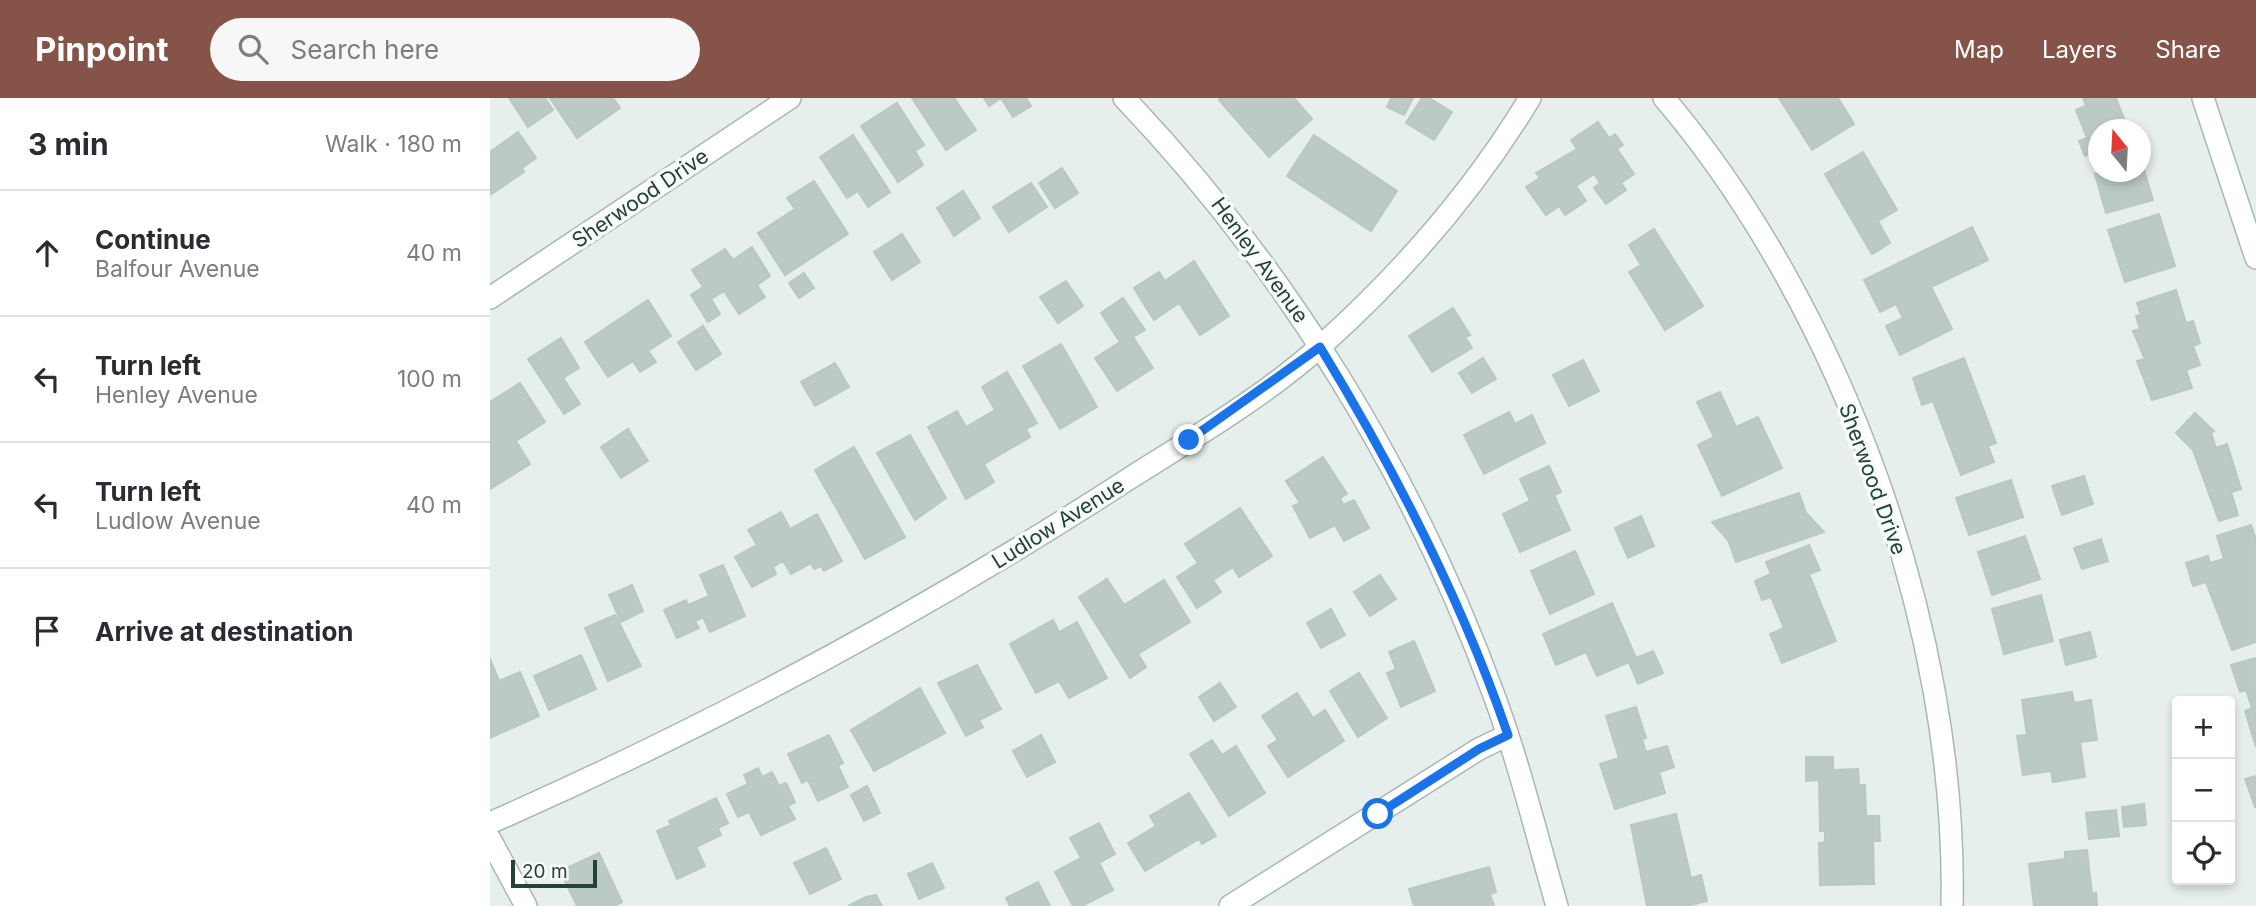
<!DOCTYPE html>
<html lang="en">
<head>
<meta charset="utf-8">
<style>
	:root { --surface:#fff; --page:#f7f7f7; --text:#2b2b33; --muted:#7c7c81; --line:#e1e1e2; --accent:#855347 }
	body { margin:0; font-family:Inter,sans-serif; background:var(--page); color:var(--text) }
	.controls { position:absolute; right:21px; bottom:21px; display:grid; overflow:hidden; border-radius:7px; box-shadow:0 4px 10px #0003 }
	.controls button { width:63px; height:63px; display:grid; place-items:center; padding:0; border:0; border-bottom:2px solid var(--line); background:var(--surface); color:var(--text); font:35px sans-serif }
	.compass { position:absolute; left:1598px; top:21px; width:63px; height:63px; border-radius:50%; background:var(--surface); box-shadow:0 4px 10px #0003; rotate:342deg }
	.scale { position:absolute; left:21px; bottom:18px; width:86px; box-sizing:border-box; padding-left:7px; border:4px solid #24423a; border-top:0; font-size:19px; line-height:24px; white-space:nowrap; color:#24423a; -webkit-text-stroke:5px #f7fbf9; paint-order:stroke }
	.stop { position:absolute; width:21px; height:21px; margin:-16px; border:5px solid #1a73e8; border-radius:50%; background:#fff }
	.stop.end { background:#1a73e8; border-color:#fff; box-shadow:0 2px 7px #0008 }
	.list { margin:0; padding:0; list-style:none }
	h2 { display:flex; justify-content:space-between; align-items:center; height:91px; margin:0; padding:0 28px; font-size:30px }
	h2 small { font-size:23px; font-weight:400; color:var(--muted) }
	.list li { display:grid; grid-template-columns:46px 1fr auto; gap:21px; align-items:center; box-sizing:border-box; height:126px; padding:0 28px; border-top:2px solid var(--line) }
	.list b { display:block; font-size:26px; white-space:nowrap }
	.list p { margin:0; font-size:23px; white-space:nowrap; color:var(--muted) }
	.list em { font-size:23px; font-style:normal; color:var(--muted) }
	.icon { flex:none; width:38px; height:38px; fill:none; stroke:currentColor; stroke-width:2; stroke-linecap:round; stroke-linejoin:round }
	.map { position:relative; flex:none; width:1766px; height:808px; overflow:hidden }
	header { display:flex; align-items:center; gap:42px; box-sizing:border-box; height:98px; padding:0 35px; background:var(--accent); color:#fff }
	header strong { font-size:33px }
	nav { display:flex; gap:38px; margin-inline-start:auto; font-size:24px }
	.search { width:490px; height:63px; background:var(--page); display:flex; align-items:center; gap:18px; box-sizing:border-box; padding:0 24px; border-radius:38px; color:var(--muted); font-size:26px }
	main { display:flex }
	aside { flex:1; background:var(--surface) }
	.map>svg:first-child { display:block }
	.building { fill:#bbcac4; stroke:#b8c9c2; stroke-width:2 }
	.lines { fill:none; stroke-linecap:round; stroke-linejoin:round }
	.street-casing { stroke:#a8b8b2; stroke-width:24 }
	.street { stroke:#fff; stroke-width:21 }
	.route { stroke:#1a73e8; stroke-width:9 }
	.labels { text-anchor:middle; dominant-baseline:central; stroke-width:7; stroke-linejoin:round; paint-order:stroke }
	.street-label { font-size:21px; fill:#24423a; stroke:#f7fbf9 }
</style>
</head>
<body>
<header>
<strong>Pinpoint</strong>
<div class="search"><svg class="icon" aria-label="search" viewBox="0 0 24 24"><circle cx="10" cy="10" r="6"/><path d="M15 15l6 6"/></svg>Search here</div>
<nav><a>Map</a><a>Layers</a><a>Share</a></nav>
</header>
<main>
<aside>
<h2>3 min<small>Walk · 180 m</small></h2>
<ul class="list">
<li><svg class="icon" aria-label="ahead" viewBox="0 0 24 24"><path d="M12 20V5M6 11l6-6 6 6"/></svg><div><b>Continue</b><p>Balfour Avenue</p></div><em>40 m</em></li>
<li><svg class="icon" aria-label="left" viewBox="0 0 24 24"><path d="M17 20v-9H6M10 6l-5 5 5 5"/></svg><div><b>Turn left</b><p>Henley Avenue</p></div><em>100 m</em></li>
<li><svg class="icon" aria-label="left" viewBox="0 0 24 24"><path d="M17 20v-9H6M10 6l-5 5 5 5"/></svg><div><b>Turn left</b><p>Ludlow Avenue</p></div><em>40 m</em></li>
<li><svg class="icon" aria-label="arrive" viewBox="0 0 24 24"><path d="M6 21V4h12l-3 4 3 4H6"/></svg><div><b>Arrive at destination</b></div></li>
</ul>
</aside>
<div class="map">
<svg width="1766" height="808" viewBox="0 0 1766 808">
	<rect width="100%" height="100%" fill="#e6efeb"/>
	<path class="building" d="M19,0H55L63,12L38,29Z
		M60,0H123L130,10L87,40Z
		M422,0H464L486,32L456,52Z
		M494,0H536L541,8L523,19L511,0L499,8Z
		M731,0H804L822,21L779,59L729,2Z
		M901,0H923L914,17L897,9Z
		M932,0H939L962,14L944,42L916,25Z
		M1289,0H1348L1364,26L1322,52Z
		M1593,0H1626L1636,26L1632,28L1633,32H1608V53L1595,58L1589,43L1597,40L1586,12L1596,8Z
		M407,5L434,47L425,53L433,67L408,84L371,28Z
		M1108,24L1119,40L1125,36L1133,47L1127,51L1144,76L1131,85L1136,92L1116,106L1104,90L1110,85L1104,76L1086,88L1096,103L1075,117L1069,108L1056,117L1036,89L1050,80L1046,75L1087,51L1081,42Z
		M28,34L46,60L32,70L34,74L0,97V54Z
		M363,37L400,94L378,109L368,93L357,100L330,59Z
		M824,37L907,93L881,133L797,78Z
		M1373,54L1407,112L1388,123L1400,145L1382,156L1335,76Z
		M1651,62L1663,102L1616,115L1605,76L1650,74Z
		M572,70L588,95L565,110L549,85Z
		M324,83L358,136L295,177L268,135L305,111L297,100Z
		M541,85L557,109L519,134L503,109Z
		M473,93L490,120L464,138L447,110Z
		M1669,116L1685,168L1635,184L1618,132Z
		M1482,129L1498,162L1441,189L1462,231L1410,257L1396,228L1413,220L1406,206L1390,214L1374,182Z
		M1164,131L1213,208L1175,232L1139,174L1151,167L1139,147Z
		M412,136L430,164L402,182L384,154Z
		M262,149L280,178L267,187L275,199L249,216L234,193L221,201L230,216L218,224L201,197L213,189L202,172L235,151L243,162Z
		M704,163L739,218L710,237L689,205L664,222L644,190L669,174L675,183Z
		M314,175L324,190L309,200L299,185Z
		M576,183L593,208L568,225L550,199Z
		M1686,192L1696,225L1703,223L1710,245L1703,248L1710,267L1696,272L1702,290L1662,302L1647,263L1655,261L1643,233L1650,231L1646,218L1651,217L1647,205Z
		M633,200L655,232L643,239L663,270L627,293L605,260L630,244L611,215Z
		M158,202L181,238L158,253L166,264L150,274L143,263L118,279L95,244Z
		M963,210L980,237L975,239L982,250L942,274L919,238Z
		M213,228L231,256L206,272L188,244Z
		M71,240L89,270L73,280L90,306L74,316L38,261Z
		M571,246L607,309L570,331L533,268Z
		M993,260L1006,281L982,295L969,275Z
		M1474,260L1506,345L1498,348L1504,364L1471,377L1443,303L1432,307L1423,280Z
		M1093,262L1109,293L1079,308L1063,277Z
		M345,265L359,289L325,308L311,284Z
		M517,274L547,325L536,331L540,339L494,366L504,384L476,401L438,329L467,313L476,329L505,312L492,289Z
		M30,285L55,324L26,343L40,366L0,391V304Z
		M1230,294L1246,329L1268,319L1292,370L1232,398L1208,347L1224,339L1207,304Z
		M1019,314L1025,326L1042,317L1055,345L994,376L974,337Z
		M1705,315L1724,333L1721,335L1726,350L1737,346L1751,391L1741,394L1748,417L1729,423L1703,352L1686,335Z
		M138,331L158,363L131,380L111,349Z
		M420,337L456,400L425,422L387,355Z
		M364,349L415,439L375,461L325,372Z
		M833,359L857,396L850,400L853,407L864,402L879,430L854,443L845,427L820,440L803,408L810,405L796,383Z
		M1059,368L1071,394L1064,397L1080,432L1030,454L1013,416L1040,403L1030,381Z
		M1594,378L1603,406L1572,417L1562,388Z
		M1521,382L1533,419L1479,437L1466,400Z
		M1309,395L1316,415L1334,434L1246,464L1238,442L1222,424Z
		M750,410L782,458L749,479L743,469L723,482L731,494L707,510L687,479L708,465L695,446Z
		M291,414L300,431L327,416L352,463L334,473L331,468L324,471L321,465L301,476L293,463L283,469L286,476L262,489L245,459L267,447L258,432Z
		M1151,418L1164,448L1138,460L1125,430Z
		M1761,427L1766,441V544L1742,552L1716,484L1703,488L1696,465L1718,458L1720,465L1734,461L1727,438Z
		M1535,438L1550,481L1502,497L1488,454Z
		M1611,441L1618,463L1592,471L1584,450Z
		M1319,447L1330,472L1319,476L1346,543L1292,565L1280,536L1294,530L1281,499L1272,502L1265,483L1281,476L1276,464Z
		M1085,453L1104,496L1060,516L1041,473Z
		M233,467L255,518L220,534L213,519L205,523L209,530L187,540L174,512L196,502L198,507L219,498L210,477Z
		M890,477L906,501L880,518L864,494Z
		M617,481L634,507L674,482L700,524L648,556L656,569L640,580L589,499Z
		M142,487L153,513L131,524L119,497Z
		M1551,497L1563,543L1514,556L1502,511Z
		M1122,505L1146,560L1163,553L1173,575L1148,586L1139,564L1107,578L1096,554L1066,567L1053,536Z
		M841,511L855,537L831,550L817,525Z
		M125,517L151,568L118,583L95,530Z
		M563,522L569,534L587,524L617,580L579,600L569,583L546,595L520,546Z
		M1600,534L1606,559L1576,567L1570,542Z
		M924,543L945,593L911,609L897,575L906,571L899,554Z
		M91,557L106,591L59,612L44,578Z
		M1766,560V649L1755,613L1762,610L1756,592L1750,594L1741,567Z
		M0,561L9,583L30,574L49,618L0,640Z
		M487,567L511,611L489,622L493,629L476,638L448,585Z
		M869,575L897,620L868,639L840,593Z
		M730,585L746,609L724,623L709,599Z
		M430,590L455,635L384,673L361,632Z
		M1582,594L1584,605L1601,602L1607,642L1590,644L1595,679L1563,684L1561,673L1533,677L1527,638L1537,637L1532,602Z
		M807,595L823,620L835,612L854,643L798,679L778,648L788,642L772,618Z
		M1146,609L1156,640L1152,641L1156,654L1177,648L1184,669L1169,674L1175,695L1125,711L1110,666L1129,660L1116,618Z
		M339,637L353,665L348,668L358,689L328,703L318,682L312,685L298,656Z
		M551,637L565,664L537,679L523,653Z
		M722,642L732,657L746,648L775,695L739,718L700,656Z
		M1316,659H1343V672L1368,671L1369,687H1375L1376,718H1389L1390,743H1383L1384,786L1330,787L1329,745L1335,744V733H1330L1329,682L1316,683Z
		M268,670L272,679L282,674L289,688L296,685L305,704L298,708L305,721L271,737L259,714L248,719L237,696L258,686L254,677Z
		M1766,678V709H1765L1755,681Z
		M377,688L390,715L374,723L361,697Z
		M699,695L726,738L712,746L709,741L655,773L638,745L666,728L660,718Z
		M226,700L238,725L228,730L231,737L206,749L215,768L187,781L167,733L181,727L179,723Z
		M1654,706L1656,727L1634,729L1632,709Z
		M1626,712L1629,738L1599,741L1596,715Z
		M1186,716L1201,780L1211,777L1217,803L1196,808H1157L1141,727Z
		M609,725L625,756L609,765L623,792L592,808H583L565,774L591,760L580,740Z
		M336,750L351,781L320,796L304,765Z
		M1597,752L1602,796L1606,795L1607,808H1544L1539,766L1575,761V754Z
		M109,755L132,804L124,808H87L70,773Z
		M442,765L454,790L429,801L418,776Z
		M999,769L1006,794L1000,796L1004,808H924L919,791Z
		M548,784L560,808H520L516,800Z
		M386,797L392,808H358L376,799Z"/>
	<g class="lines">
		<defs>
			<path id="street" d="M634,0C797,171 924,378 1005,600C1030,668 1047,739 1067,808
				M1174,0C1352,210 1468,533 1462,808
				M1713,0L1766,160
				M0,200L300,0
				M0,725C220,628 435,513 637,382C703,340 774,299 833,246C912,175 985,91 1040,0
				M0,741L36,808
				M740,808L989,651L1018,637"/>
		</defs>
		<use href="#street" class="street-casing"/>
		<use href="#street" class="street"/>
	</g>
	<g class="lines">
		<path class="route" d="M699,342L830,249C905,372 971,500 1018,637L989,651L888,716"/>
	</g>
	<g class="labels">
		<g class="street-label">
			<text transform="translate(150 100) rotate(-34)">Sherwood Drive</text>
			<text transform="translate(770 162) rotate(54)">Henley Avenue</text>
			<text transform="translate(1383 381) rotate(70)">Sherwood Drive</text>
			<text transform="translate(568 425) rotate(-32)">Ludlow Avenue</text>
		</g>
	</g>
</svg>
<div class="controls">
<button>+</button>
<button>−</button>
<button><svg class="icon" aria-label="locate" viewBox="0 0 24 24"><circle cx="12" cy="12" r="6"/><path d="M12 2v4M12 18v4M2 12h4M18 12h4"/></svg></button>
</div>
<svg class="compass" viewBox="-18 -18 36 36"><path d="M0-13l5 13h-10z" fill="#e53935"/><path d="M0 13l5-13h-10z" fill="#7c7c81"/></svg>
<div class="scale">20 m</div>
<div class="stop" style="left:888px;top:716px"></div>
<div class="stop end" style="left:699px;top:342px"></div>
</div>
</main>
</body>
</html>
